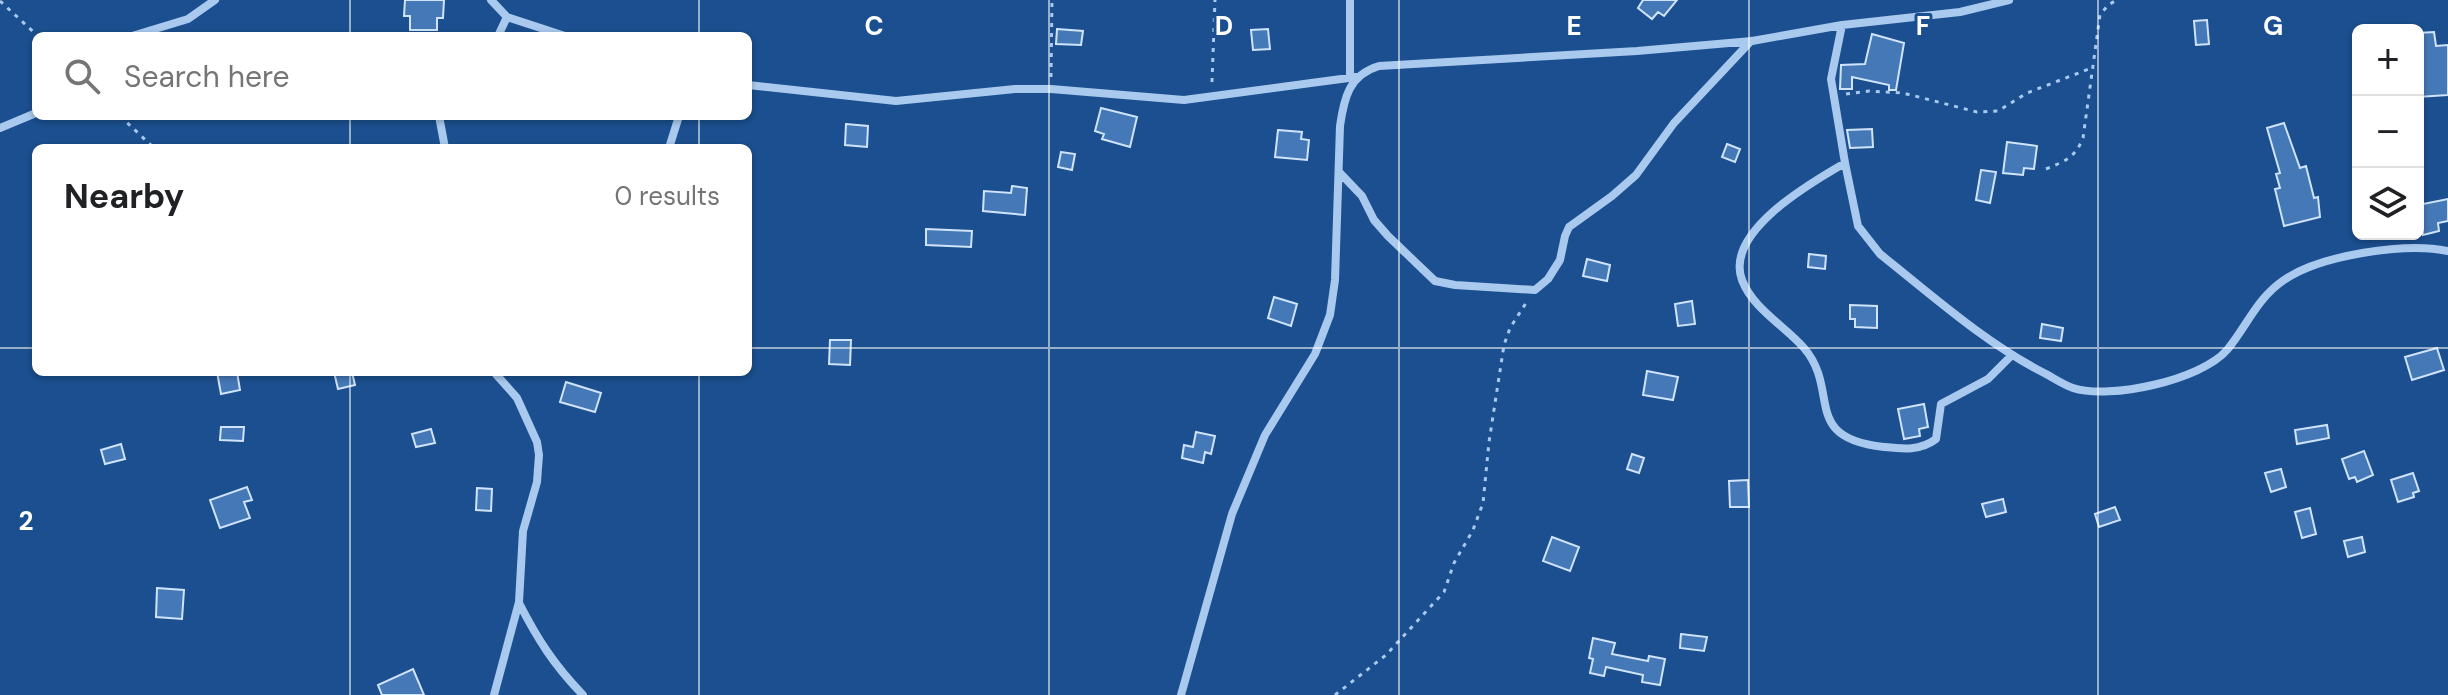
<!DOCTYPE html>
<html lang="en">
<head>
<meta charset="utf-8">
<style>
	:root { --surface:#fff; --page:#f6f6f6; --text:#202124; --muted:#757577; --line:#e0e0e0 }
	body { margin:0; font-family:"DM Sans",sans-serif; background:var(--page); color:var(--text) }
	.controls { position:absolute; right:24px; top:24px; display:grid; overflow:hidden; border-radius:12px; box-shadow:0 2px 6px #0004 }
	.controls button { width:72px; height:72px; display:grid; place-items:center; padding:0; border:0; border-bottom:2px solid var(--line); background:var(--surface); color:var(--text); font:40px sans-serif }
	.list { margin:0; padding:0; list-style:none }
	h2 { display:flex; justify-content:space-between; align-items:center; height:104px; margin:0; padding:0 32px; font-size:34px }
	h2 small { font-size:26px; font-weight:400; color:var(--muted) }
	.icon { flex:none; width:44px; height:44px; fill:none; stroke:currentColor; stroke-width:2; stroke-linecap:round; stroke-linejoin:round }
	.map { position:relative; flex:none; width:2448px; height:695px; overflow:hidden }
	.search { position:absolute; background:var(--surface); box-shadow:0 2px 6px #0004; left:32px; top:32px; width:720px; height:88px; display:flex; align-items:center; gap:20px; box-sizing:border-box; padding:0 28px; border-radius:12px; color:var(--muted); font-size:30px }
	.panel { position:absolute; background:var(--surface); box-shadow:0 2px 6px #0004; left:32px; top:144px; width:720px; height:232px; border-radius:12px }
	.map>svg:first-child { display:block }
	.building { fill:#4478b7; stroke:#cfe3fa; stroke-width:2 }
	.lines { fill:none; stroke-linecap:round; stroke-linejoin:round }
	.path { stroke:#a9c9ee; stroke-width:3; stroke-dasharray:4 6; stroke-linecap:butt }
	.minor { stroke:#a9c9ee; stroke-width:8 }
	.grid { fill:none; stroke:#fff; stroke-width:2; stroke-opacity:0.55 }
	.grid-label { font-size:26px; text-anchor:middle; font-weight:bold; fill:#fff; stroke:#1b4f8f; stroke-width:6; stroke-linejoin:round; paint-order:stroke }
</style>
</head>
<body>
<div class="map">
<svg width="2448" height="695" viewBox="0 0 2448 695">
	<rect width="100%" height="100%" fill="#1b4f8f"/>
	<path class="building" d="M405,0H444L443,18H437V30H410V16H404Z
		M1643,0H1677L1664,16L1658,12L1652,19L1638,8Z
		M2207,20L2209,44L2196,45L2194,21Z
		M1057,29L1083,31L1081,45L1056,44Z
		M1268,29L1270,49L1253,50L1251,30Z
		M2434,32L2436,46L2448,45V95L2418,97V33Z
		M1872,34L1904,43L1896,90H1889V85L1852,77V89H1840L1841,65L1865,64Z
		M1101,108L1137,117L1130,147L1102,139L1104,134L1095,131Z
		M2284,123L2300,168L2306,166L2314,198L2318,197L2320,217L2284,226L2275,189L2280,188L2276,174L2280,173L2267,128Z
		M846,124L868,126L867,147L845,145Z
		M1872,129L1873,147L1850,148L1847,130Z
		M1278,130L1302,132L1301,139L1309,140L1307,160L1275,157Z
		M2007,142L2037,146L2034,169L2024,168L2023,175L2003,173Z
		M1727,144L1740,149L1735,162L1722,157Z
		M1061,152L1075,154L1072,170L1058,167Z
		M1981,170L1996,172L1990,203L1976,200Z
		M1012,186L1027,188L1025,215L983,211L984,191L1011,193Z
		M2448,199V221L2438,223L2439,231L2423,235L2418,205Z
		M926,229L972,231L971,247L926,245Z
		M1809,254L1826,256L1825,269L1808,267Z
		M1587,259L1610,265L1607,281L1583,276Z
		M1274,297L1297,304L1291,326L1268,318Z
		M1692,301L1695,324L1678,326L1675,304Z
		M1850,305L1877,306V328L1855,327V319H1850Z
		M2042,324L2063,328L2061,341L2040,338Z
		M830,340H851L850,365L829,364Z
		M2437,348L2444,370L2412,380L2405,357Z
		M1647,371L1678,377L1673,400L1643,395Z
		M217,372H237L240,390L221,394Z
		M334,372H352L355,385L338,389Z
		M566,382L601,393L595,412L560,402Z
		M1924,404L1928,427L1919,429L1920,436L1904,439L1898,409Z
		M2327,425L2329,438L2297,444L2295,430Z
		M221,427H244L243,441L220,440Z
		M431,429L435,443L416,447L412,434Z
		M1196,432L1215,436L1211,454L1205,452L1203,463L1182,458L1184,445L1193,447Z
		M121,444L125,459L105,464L101,450Z
		M2364,451L2373,475L2357,482L2355,477L2349,479L2342,459Z
		M1632,454L1644,458L1639,473L1627,469Z
		M2281,469L2286,487L2271,492L2265,473Z
		M2413,473L2419,491L2413,493L2414,497L2398,502L2391,480Z
		M1748,480L1749,507H1730L1729,481Z
		M247,487L252,500L244,502L250,518L220,528L210,500Z
		M477,488L492,489L491,511L476,510Z
		M2003,499L2006,512L1986,517L1982,504Z
		M2115,507L2120,520L2099,527L2095,514Z
		M2310,508L2316,534L2302,538L2295,512Z
		M1552,537L1579,547L1570,571L1543,561Z
		M2362,537L2365,552L2348,557L2344,541Z
		M157,588L184,590L182,619L156,617Z
		M1681,634L1707,637L1704,651L1680,648Z
		M1593,638L1615,643L1612,654L1648,661L1649,656L1665,659L1660,685L1642,682L1643,675L1606,667L1604,676L1590,673L1593,659L1589,658Z
		M413,669L424,695H382L378,685Z"/>
	<g class="lines">
		<path class="path" d="M0,1L38,36
			M1051,77L1052,0
			M1212,82L1215,0
			M1846,94L1869,91L1903,93L1977,112L1998,111L2027,93L2094,67
			M120,116L154,148
			M2046,169C2065,161 2075,158 2083,138L2100,15L2108,5L2117,0
			M1335,695L1386,655L1444,592L1454,563L1473,530L1483,503L1489,442L1504,345L1510,328L1526,303"/>
		<path class="minor" d="M491,0L507,17L565,36
			M1842,25L1831,79L1845,163L1858,226L1880,254C1933,296 1985,343 2046,374C2055,379 2064,385 2073,388C2110,400 2201,380 2227,350C2247,326 2257,298 2284,280C2320,255 2406,242 2448,251
			M132,36L188,19L215,0
			M498,36L507,17
			M1350,78V0
			M748,85L896,101L1015,89H1051L1184,100L1356,77
			M439,116L445,148
			M0,128L36,113
			M669,148L679,116
			M1845,163C1812,182 1724,232 1742,280C1753,309 1785,326 1804,348C1841,391 1800,438 1884,447C1903,449 1920,451 1936,439L1941,404L1988,379L2011,356
			M1340,173L1362,196L1374,220L1388,236L1435,281L1455,285L1535,290L1548,279L1560,260L1565,236L1569,227L1612,196L1636,175L1674,123L1751,41
			M494,372L517,398L537,442L539,455L537,482L523,531L519,602L494,695
			M519,603C538,640 554,665 583,695
			M1181,695L1232,514L1265,435L1315,354L1330,315L1335,280L1340,126C1344,98 1349,75 1379,66L1637,51L1752,41L1842,25L1960,12L2009,0"/>
	</g>
	<path class="grid" d="M350,0V36M699,0V36M1049,0V695M1399,0V695M1749,0V695M2098,0V695M350,116V148M699,116V148M0,348H36M748,348H2448M350,372V695M699,372V695"/>
	<g class="grid-label">
		<text x="874" y="35">C</text>
		<text x="1224" y="35">D</text>
		<text x="1574" y="35">E</text>
		<text x="1923" y="35">F</text>
		<text x="2273" y="35">G</text>
		<text x="26" y="530">2</text>
	</g>
</svg>
<div class="controls">
<button>+</button>
<button>−</button>
<button><svg class="icon" aria-label="layers" viewBox="0 0 24 24"><path d="M12 4l9 5-9 5-9-5zM3 14l9 5 9-5"/></svg></button>
</div>
<div class="search"><svg class="icon" aria-label="search" viewBox="0 0 24 24"><circle cx="10" cy="10" r="6"/><path d="M15 15l6 6"/></svg>Search here</div>
<section class="panel">
<h2>Nearby<small>0 results</small></h2>
<ul class="list">
</ul>
</section>
</div>
</body>
</html>
